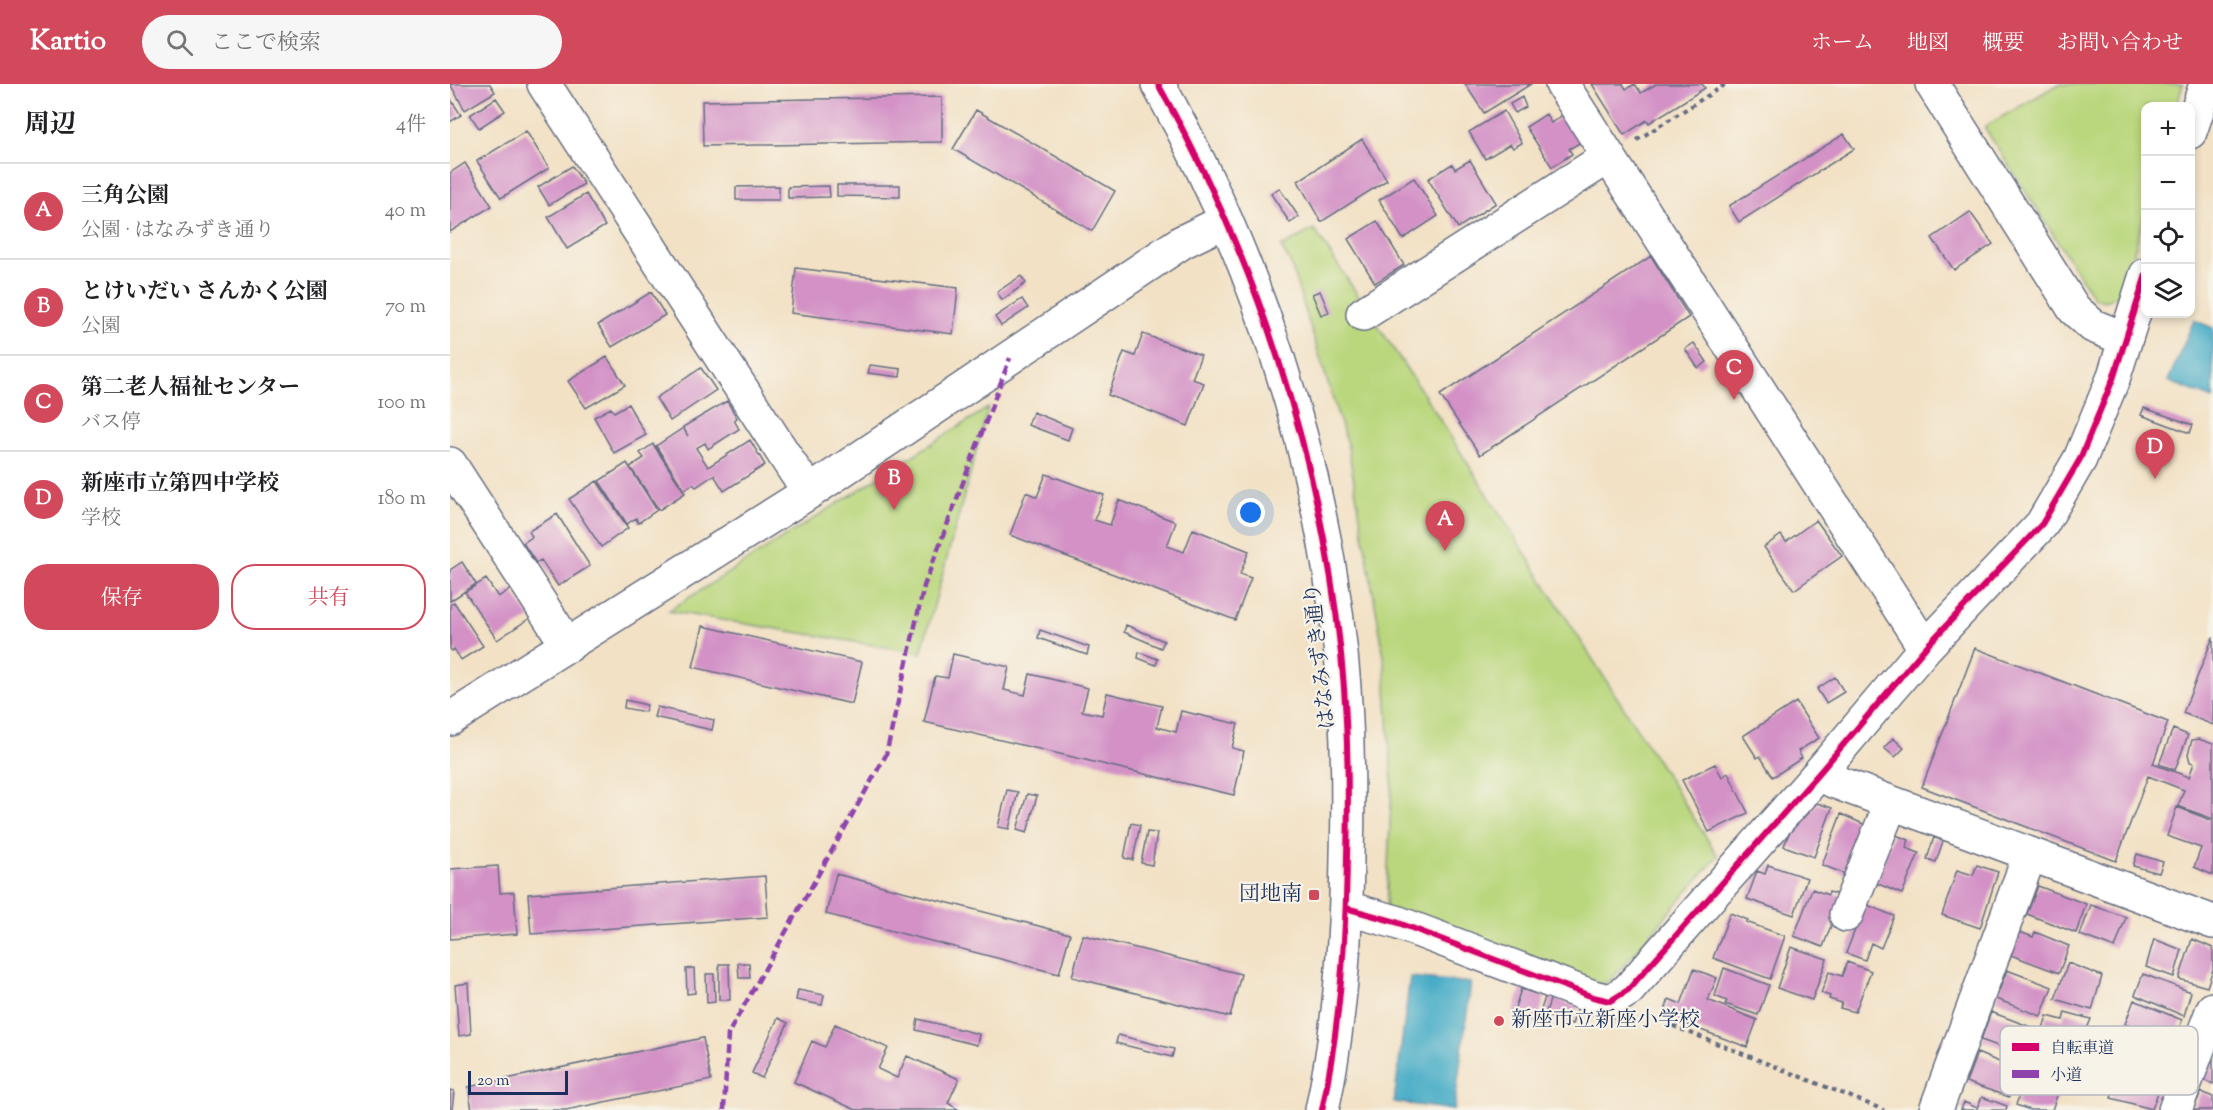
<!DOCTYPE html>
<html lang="ja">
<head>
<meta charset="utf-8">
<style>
	:root { --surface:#fff; --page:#f6f6f6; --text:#202124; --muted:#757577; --line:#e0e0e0; --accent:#d1495b }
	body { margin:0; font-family:"Sorts Mill Goudy","Noto Serif JP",serif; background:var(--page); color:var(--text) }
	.controls { position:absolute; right:18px; top:18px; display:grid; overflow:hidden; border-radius:12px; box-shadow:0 3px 9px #0003 }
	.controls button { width:54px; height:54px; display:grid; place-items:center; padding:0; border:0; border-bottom:2px solid var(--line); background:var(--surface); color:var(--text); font:30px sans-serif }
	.scale { position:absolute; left:18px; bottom:15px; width:100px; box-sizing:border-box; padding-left:6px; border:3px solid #1b2f5e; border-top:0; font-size:16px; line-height:21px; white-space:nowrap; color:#1b2f5e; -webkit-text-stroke:4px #f7f3e8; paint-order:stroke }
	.you { position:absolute; left:801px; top:429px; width:21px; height:21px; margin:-15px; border:4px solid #fff; border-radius:50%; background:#1a73e8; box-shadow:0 0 0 9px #1a73e833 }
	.badge { display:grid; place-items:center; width:39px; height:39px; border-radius:50%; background:var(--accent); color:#fff; font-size:20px; font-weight:700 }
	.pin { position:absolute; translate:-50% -50px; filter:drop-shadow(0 2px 3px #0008) }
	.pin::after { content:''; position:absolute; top:32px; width:21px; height:18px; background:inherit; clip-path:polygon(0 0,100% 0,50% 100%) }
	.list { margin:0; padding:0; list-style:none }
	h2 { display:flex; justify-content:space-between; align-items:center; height:78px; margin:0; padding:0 24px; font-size:26px }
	h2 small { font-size:20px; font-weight:400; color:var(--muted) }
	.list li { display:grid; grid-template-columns:39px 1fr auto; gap:18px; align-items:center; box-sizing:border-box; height:96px; padding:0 24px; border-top:2px solid var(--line) }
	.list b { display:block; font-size:22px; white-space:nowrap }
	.list p { margin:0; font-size:20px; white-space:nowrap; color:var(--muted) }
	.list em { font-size:20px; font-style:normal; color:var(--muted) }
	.actions { display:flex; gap:12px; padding:18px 24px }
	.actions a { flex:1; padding:14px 0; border:2px solid var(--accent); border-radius:24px; text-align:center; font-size:21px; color:var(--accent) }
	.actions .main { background:var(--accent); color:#fff }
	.icon { flex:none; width:33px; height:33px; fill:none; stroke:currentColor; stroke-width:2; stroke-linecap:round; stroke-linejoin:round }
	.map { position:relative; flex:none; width:1763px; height:1026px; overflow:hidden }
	header { display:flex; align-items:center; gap:36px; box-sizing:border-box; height:84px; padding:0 30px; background:var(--accent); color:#fff }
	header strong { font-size:28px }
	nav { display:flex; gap:33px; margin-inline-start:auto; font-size:21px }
	.search { width:420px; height:54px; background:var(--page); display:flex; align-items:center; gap:15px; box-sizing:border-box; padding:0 21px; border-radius:33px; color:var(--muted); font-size:22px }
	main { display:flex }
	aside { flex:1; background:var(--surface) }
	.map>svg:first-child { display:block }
	.green { fill:#bad77d; stroke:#6a836e; stroke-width:1.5 }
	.water { fill:#48adc7; stroke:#326e92; stroke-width:1.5 }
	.building { fill:#d391c6 }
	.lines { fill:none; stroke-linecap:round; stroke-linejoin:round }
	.minor-casing { stroke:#666d82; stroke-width:36 }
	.path { stroke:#666d82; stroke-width:4; stroke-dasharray:4.5 4.5; stroke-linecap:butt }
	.minor { stroke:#fff; stroke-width:33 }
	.quiet { stroke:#8e44ad; stroke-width:4.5; stroke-dasharray:9 4.5; stroke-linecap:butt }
	.cycleway-casing { stroke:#f7f3e8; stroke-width:10 }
	.cycleway { stroke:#d6006c; stroke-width:6 }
	.poi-dot { fill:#d1495b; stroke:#f7f3e8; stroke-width:2 }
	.labels { text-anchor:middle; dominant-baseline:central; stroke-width:4.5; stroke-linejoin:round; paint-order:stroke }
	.street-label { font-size:21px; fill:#1b2f5e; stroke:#f7f3e8 }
	.poi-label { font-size:21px; fill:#1b2f5e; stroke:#f7f3e8; text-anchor:end }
	.key { fill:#f7f3e8; stroke:#b5b8bf; stroke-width:1.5 }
	.key-label { font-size:16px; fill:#1b2f5e }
</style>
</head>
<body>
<header>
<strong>Kartio</strong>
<div class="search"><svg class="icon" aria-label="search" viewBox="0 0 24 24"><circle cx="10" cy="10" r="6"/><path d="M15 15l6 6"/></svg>ここで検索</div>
<nav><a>ホーム</a><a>地図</a><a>概要</a><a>お問い合わせ</a></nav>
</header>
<main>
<aside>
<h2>周辺<small>4件</small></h2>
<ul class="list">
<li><span class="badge">A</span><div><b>三角公園</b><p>公園 · はなみずき通り</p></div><em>40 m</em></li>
<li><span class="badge">B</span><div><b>とけいだい さんかく公園</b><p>公園</p></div><em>70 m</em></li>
<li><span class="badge">C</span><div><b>第二老人福祉センター</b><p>バス停</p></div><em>100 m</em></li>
<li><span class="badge">D</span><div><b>新座市立第四中学校</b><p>学校</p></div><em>180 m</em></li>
</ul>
<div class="actions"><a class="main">保存</a><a>共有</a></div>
</aside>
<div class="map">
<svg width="1763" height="1026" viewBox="0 0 1763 1026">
	<rect width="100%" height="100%" fill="#f7f3e8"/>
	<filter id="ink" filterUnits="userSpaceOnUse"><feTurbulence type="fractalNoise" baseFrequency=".0167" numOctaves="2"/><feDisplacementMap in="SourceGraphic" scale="12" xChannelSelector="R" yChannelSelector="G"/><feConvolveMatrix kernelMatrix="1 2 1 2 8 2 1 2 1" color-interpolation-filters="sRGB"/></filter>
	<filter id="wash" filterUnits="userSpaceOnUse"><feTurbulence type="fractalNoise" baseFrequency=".008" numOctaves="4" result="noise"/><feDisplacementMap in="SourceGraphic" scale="24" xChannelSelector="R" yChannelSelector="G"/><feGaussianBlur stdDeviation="1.35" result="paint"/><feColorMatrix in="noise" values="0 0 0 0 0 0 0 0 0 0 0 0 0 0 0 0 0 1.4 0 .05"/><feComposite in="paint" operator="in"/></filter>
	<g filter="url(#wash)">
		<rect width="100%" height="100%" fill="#f2e1c5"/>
		<path class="green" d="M1609,0H1733L1727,22H1696L1695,129L1672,210L1655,217L1644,214L1534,43Z
			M864,145L978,317L1268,772L1161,896L1146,902L936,825L942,698L934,572L898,363L840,178L831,163Z
			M538,324L471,569L218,527Z"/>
		<path class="water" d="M1744,236L1763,244V315L1718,297Z
			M960,893L1021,899L1004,1026L944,1018Z"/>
		<g id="blocks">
			<path class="building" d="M0,0H40L45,8L15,26Z
				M1015,0H1081L1034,29Z
				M1142,0H1173L1176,5L1185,0L1191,9L1206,0H1252L1255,4L1199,39L1197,36L1174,51Z
				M492,13V58L253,62L252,17Z
				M1072,13L1076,23L1065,29L1060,20Z
				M0,14L11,31L0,38Z
				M46,14L55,27L29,44L20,31Z
				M526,26L665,107L642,147L503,65Z
				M1054,27L1072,59L1063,64L1060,60L1035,75L1019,48Z
				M1096,30L1101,39L1114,30L1131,58L1119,65L1122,70L1102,83L1076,43Z
				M76,47L99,84L51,114L27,77Z
				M1394,50L1404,65L1289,138L1279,122Z
				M912,55L937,96L871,138L848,97Z
				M1020,76L1046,119L1008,144L978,95L1002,80L1005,85Z
				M15,79L42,122L0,148V89Z
				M122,82L134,100L99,121L88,103Z
				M964,94L988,132L953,155L929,116Z
				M387,101H450V113L387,112Z
				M329,102V116H286V103Z
				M379,102L380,113L338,114V103Z
				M829,104L849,133L840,139L821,110Z
				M136,110L155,142L117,165L98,133Z
				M1520,128L1543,160L1504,186L1482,154Z
				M927,137L954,181L925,199L898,155Z
				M1201,172L1239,233L1030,371L990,311Z
				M346,184L508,204L503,250L341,229Z
				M571,192L576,199L552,216L547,208Z
				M870,207L879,228L871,231L862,210Z
				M201,208L215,231L162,263L148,241Z
				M572,215L578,224L551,242L545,233Z
				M693,250L751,271L742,295L754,299L738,342L658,311L674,268L685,272Z
				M1244,259L1257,278L1248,284L1235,265Z
				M157,273L175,301L136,324L118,297Z
				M420,281L451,285L450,293L418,289Z
				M251,284L266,306L220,337L206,314Z
				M277,317L287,334L284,336L289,345L258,365L255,359L246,364L258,383L300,356L315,381L274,407L264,391L246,403L243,400L234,406L206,362L233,344L238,352L233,343Z
				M178,320L196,351L164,369L144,333L161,324L164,328Z
				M1694,324L1743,341L1740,349L1691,331Z
				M583,328L622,344L618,356L578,341Z
				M203,360L235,409L209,426L180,383L194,374L190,369Z
				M177,379L207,426L188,439L186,434L177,440L149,397Z
				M596,390L654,411L644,436L660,441L669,416L726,438L717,462L734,468L743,445L799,467L790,490L801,494L785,536L560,451L576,408L587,413Z
				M147,397L178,444L151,463L119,415Z
				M107,430L140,482L108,502L91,476L86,479L73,459L82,453L79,447Z
				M1366,436L1392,472L1344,506L1314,463L1331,451L1336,458Z
				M12,478L26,500L0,517V486Z
				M36,495L48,513L61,505L80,534L47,556L15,508Z
				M4,518L33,562L11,576L4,565L2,567L0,565V521Z
				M676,541L714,557L711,564L674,548Z
				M253,542L412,578L402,620L243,583Z
				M590,546L639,563L637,571L588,554Z
				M1763,553V641L1733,629Z
				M1525,564L1718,638L1703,680L1739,693L1744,679L1740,678L1738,670L1742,656L1749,655L1763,660V735L1728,722L1734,706L1698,692L1666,777L1472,703Z
				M689,568L708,575L706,581L688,574Z
				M503,570L559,583L554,606L575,611L580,590L638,604L632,627L652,631L657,609L712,622L707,643L726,648L731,627L788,640L782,664L794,667L784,711L474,638L485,592L498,594Z
				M1385,593L1394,608L1376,619L1367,605Z
				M175,616L197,621L195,628L174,624Z
				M1346,618L1369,654L1348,667L1352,674L1323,693L1310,672L1307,674L1293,652Z
				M207,623L264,636L262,646L204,633Z
				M1723,645L1738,651L1725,686L1709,680Z
				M1443,654L1454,664L1445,673L1434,664Z
				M1265,680L1272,693L1278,689L1298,729L1259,748L1232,696Z
				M557,706L568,708L559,745L548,743Z
				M577,710L587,712L577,749L567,746Z
				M1367,719L1382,724L1364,773L1334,762L1339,749Z
				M1727,723L1763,737V791L1744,783L1751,764L1717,752Z
				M1391,730L1420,743L1407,776L1401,773L1395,790L1372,781Z
				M681,739L690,741L683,776L674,774Z
				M697,748L707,749L702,781L691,779Z
				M1443,750L1459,756L1456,764L1469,769L1452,810L1426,799Z
				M1484,753L1493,757L1486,778L1477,775Z
				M1687,770L1713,778L1709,789L1683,782Z
				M1318,781L1357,794L1344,831L1297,815L1307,787L1315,790Z
				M1527,781L1548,788L1530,844L1492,831L1507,786L1523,791Z
				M48,782L50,809L64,808L67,850L0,855V785Z
				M386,790L620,850L609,890L376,830Z
				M315,792L318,833L81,850L78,810Z
				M1588,802L1636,820L1626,849L1577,830Z
				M1362,805L1378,811L1379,808L1392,812L1373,863L1344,852Z
				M1415,820L1444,832L1431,864L1421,859L1415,876L1396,869Z
				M1641,821L1676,833L1665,864L1630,851Z
				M1280,829L1298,836L1296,838L1335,852L1320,895L1263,874Z
				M1570,848L1583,853L1585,848L1619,862L1609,889L1561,871Z
				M633,851L791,890L780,933L622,893Z
				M1704,855L1732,866L1724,893L1696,883Z
				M1742,855L1763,864V885L1757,903L1729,895Z
				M1341,863L1377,875L1362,916L1327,904Z
				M1397,878L1421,887L1405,928L1390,924L1392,919L1379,915L1380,912L1371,909L1379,888L1392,892Z
				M288,879H299L300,894H289Z
				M1618,879L1652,892L1642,926L1605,915Z
				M269,880H279L280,916H269Z
				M244,884L245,909L237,910L236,885Z
				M1274,884L1319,901L1308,931L1275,920L1277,917L1265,912Z
				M1244,885L1267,894L1258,916L1307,936L1297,963L1213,932L1219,915L1231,920Z
				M1557,886L1602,903L1591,932L1546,915Z
				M256,890H264L265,918L257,919Z
				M1693,890L1741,908L1734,932L1685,911Z
				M18,899L21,950L9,952L5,901Z
				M1071,905L1095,913L1087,938L1063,930Z
				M348,906L374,911L372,921L346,916Z
				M1101,913L1128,923L1122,940L1095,931Z
				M1684,916L1732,936L1724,958L1675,940Z
				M1541,928L1586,945L1576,972L1531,956Z
				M1615,928L1641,935L1620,986L1584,973L1597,932L1613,936Z
				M328,934L338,939L312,994L302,989Z
				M468,935L529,950L527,961L466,946Z
				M385,940L438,964L428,985L447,994L457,972L509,995L498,1019L509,1026H406L344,998L362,957L375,963Z
				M668,951L724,965L722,973L666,959Z
				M253,954L261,996L116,1026H22L18,1003Z
				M1527,969L1569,986L1559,1013L1516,998Z
				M1763,969V1000L1750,995Z
				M1673,975L1693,981L1689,995L1710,1003L1702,1025L1661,1014Z
				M1579,982L1611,1000L1602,1026H1580L1566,1021Z
				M0,1006L4,1007L2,1026H0Z
				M1751,1008L1763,1013V1026H1743Z
				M1532,1013L1557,1022L1556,1026H1511L1514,1018L1527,1024Z"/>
		</g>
	</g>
	<g filter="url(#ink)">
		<use href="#blocks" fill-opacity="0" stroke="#666d82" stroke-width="1.5"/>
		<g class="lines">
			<defs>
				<path id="minor" d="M94,0L346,389L361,407
					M708,0C806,174 870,371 891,570C898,637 899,704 897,772C896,856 890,943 872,1026
					M1112,0L1475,564
					M1482,0L1624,225L1643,242L1675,255
					M1740,48L1756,0
					M913,230L1158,73
					M0,380L118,562
					M0,635L361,407L732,158L775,137
					M1371,687L1383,697L1763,838
					M896,824L946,838L1143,913L1160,917L1178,906L1371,687L1475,564L1592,440L1630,375L1663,295L1696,191
					M1396,831L1441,719
					M1486,1026L1580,770
					M1725,1026L1763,925"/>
			</defs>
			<use href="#minor" class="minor-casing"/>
			<path class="path" d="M1187,56L1276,0
				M1198,932L1434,1026"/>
			<use href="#minor" class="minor"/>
			<path class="quiet" d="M274,1026L278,950L436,671L474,502L560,274"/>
			<defs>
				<path id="cycleway" d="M708,0C806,174 870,371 891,570C898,637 899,704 897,772C896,856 890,943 872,1026
					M896,824L946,838L1143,913L1160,917L1178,906L1371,687L1475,564L1592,440L1630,375L1663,295L1696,191"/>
			</defs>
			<use href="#cycleway" class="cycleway-casing"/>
			<use href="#cycleway" class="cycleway"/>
		</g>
	</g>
	<g class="poi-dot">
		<rect x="858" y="805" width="12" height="12" rx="3"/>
		<circle cx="1049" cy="937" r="6"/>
	</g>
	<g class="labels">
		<g class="street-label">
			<text transform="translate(871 572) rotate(-96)">はなみずき通り</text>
		</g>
		<g class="poi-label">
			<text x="852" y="811">団地南</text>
			<text x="1061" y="937" text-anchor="start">新座市立新座小学校</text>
		</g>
	</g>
	<rect x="1550" y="942" width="198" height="69" rx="9" class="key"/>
	<rect x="1562" y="959" width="27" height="8" fill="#d6006c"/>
	<rect x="1562" y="986" width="27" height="8" fill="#8e44ad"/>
	<g class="key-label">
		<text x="1600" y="969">自転車道</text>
		<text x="1600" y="996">小道</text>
	</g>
</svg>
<div class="controls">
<button>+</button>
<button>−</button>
<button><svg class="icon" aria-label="locate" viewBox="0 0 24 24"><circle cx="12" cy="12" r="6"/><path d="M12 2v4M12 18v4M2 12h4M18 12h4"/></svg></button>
<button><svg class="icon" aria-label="layers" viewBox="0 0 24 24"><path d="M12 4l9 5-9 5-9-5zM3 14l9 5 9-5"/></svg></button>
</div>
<div class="scale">20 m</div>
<div class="you"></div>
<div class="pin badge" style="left:995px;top:467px">A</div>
<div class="pin badge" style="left:444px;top:426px">B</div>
<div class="pin badge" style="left:1284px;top:316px">C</div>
<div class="pin badge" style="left:1705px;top:395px">D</div>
</div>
</main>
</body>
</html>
